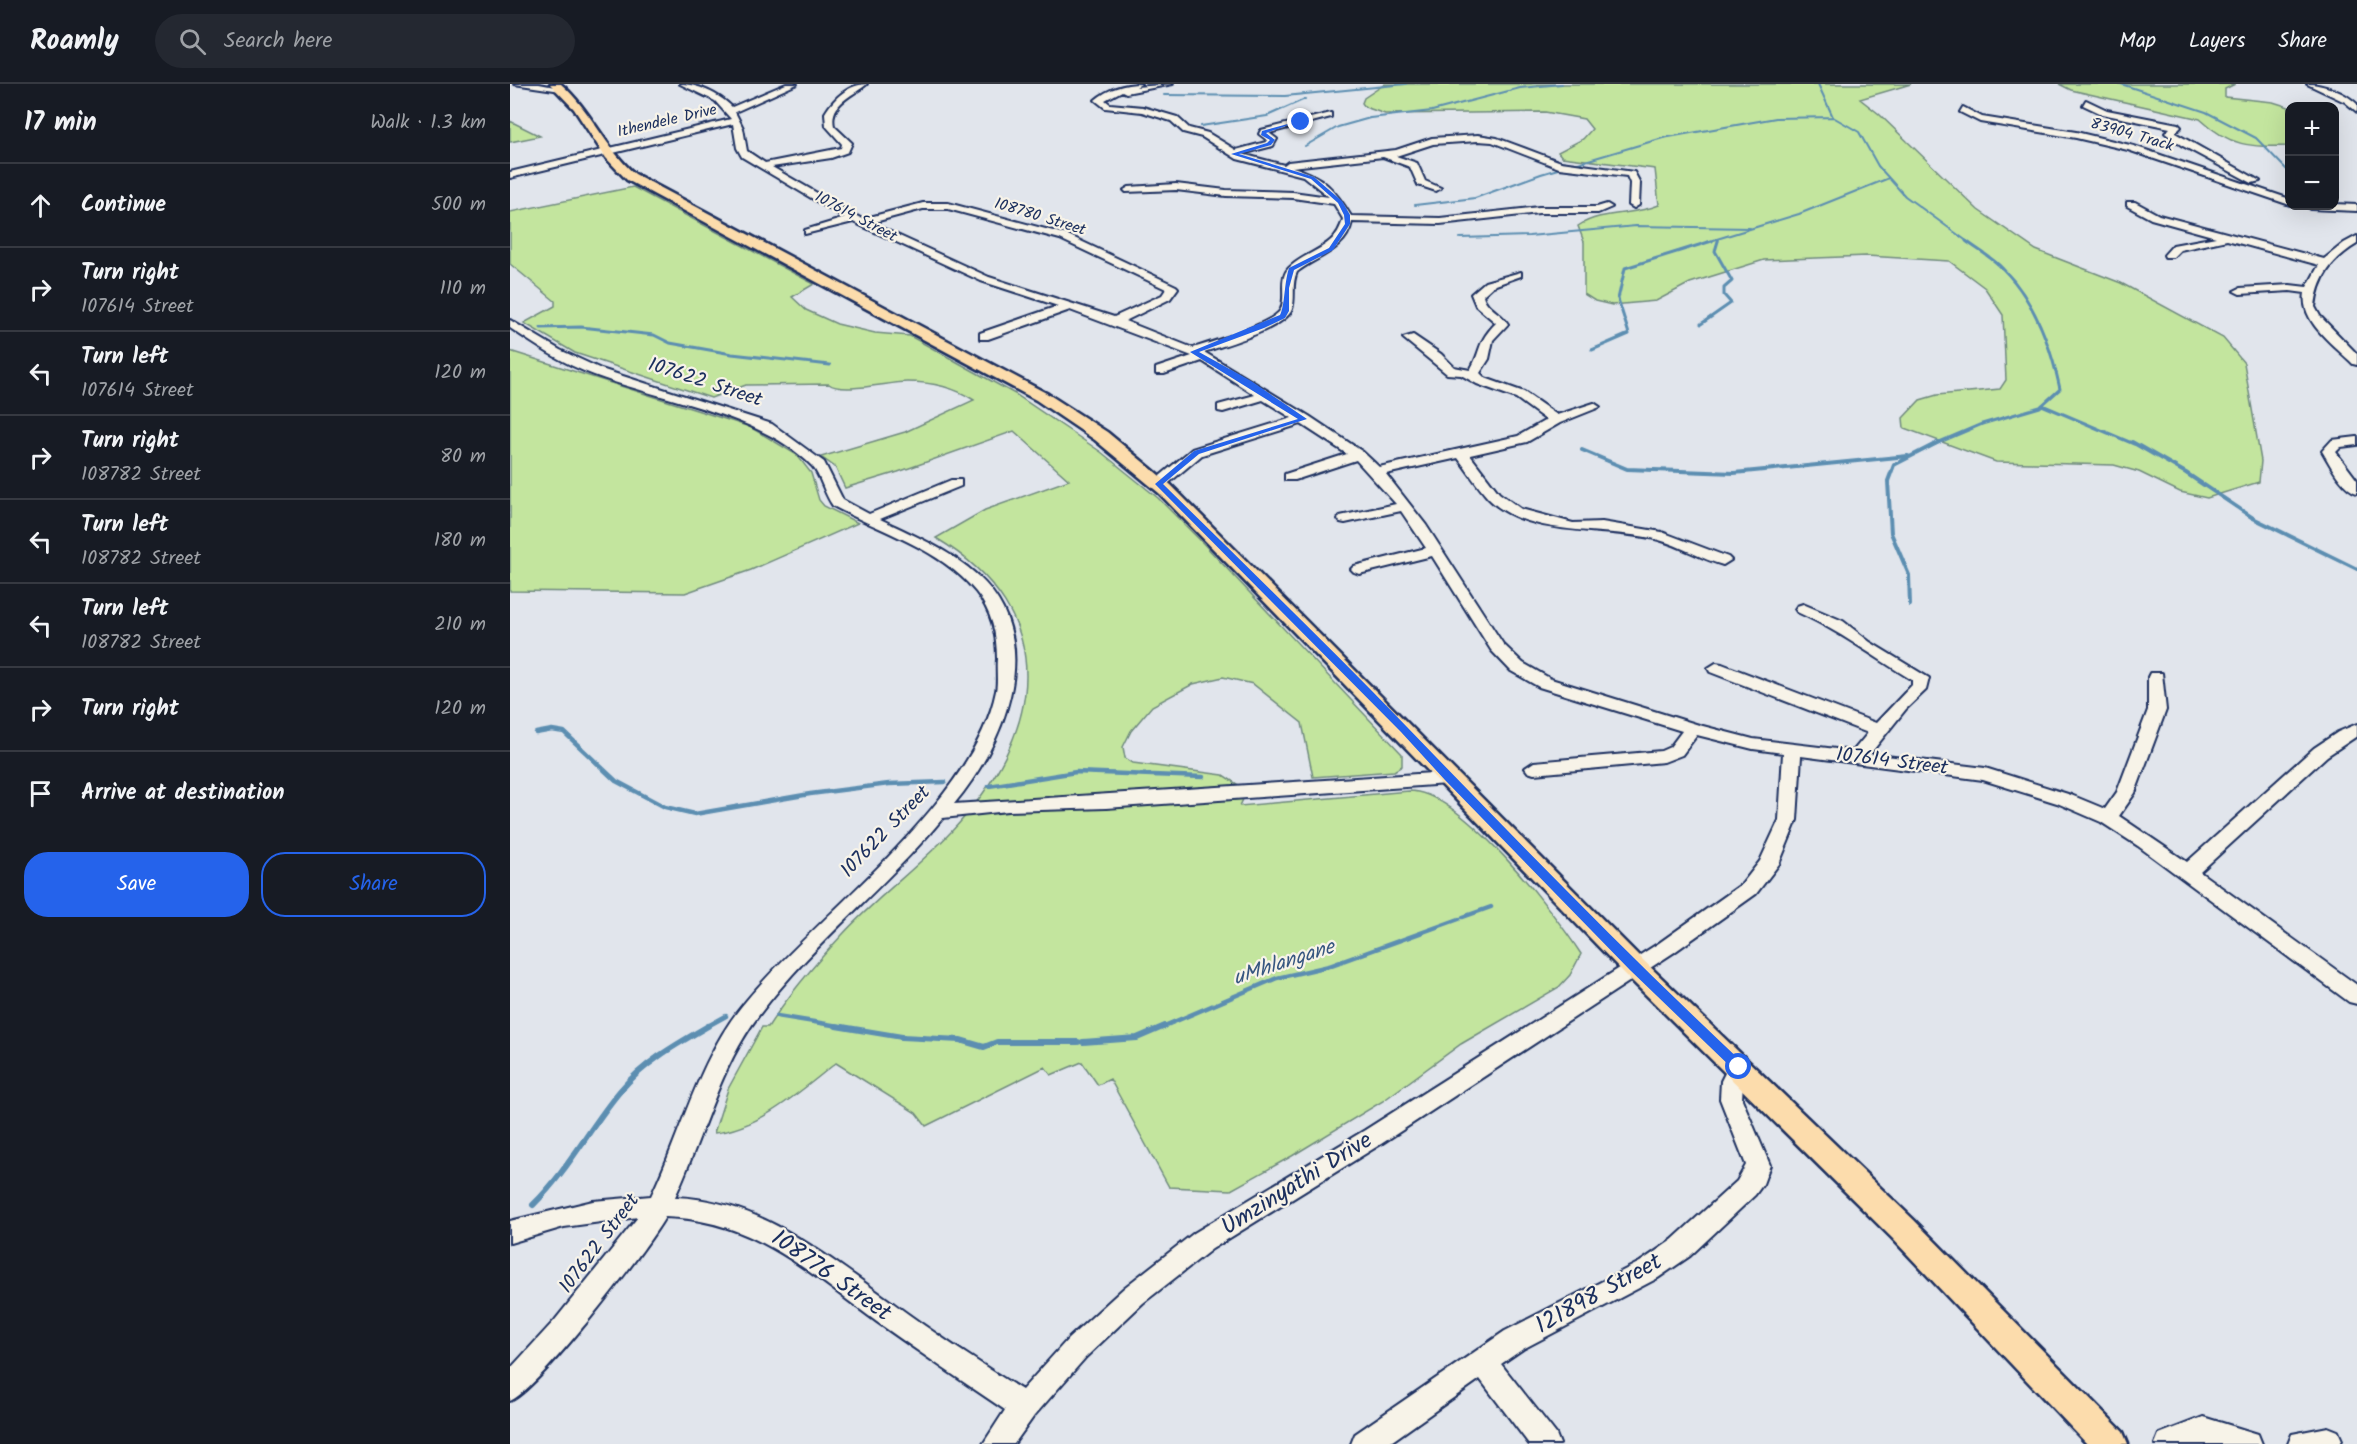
<!DOCTYPE html>
<html lang="en">
<head>
<meta charset="utf-8">
<style>
	:root { --surface:#171b24; --page:#242831; --text:#f1f3f6; --muted:#9ea1a6; --line:#363941; --accent:#2563eb }
	body { margin:0; font-family:Kalam,sans-serif; background:var(--page); color:var(--text) }
	.controls { position:absolute; right:18px; top:18px; display:grid; overflow:hidden; border-radius:12px; box-shadow:0 6px 24px #0002 }
	.controls button { width:54px; height:54px; display:grid; place-items:center; padding:0; border:0; border-bottom:2px solid var(--line); background:var(--surface); color:var(--text); font:30px sans-serif }
	.stop { position:absolute; width:18px; height:18px; margin:-14px; border:4px solid #2563eb; border-radius:50%; background:#fff }
	.stop.end { background:#2563eb; border-color:#fff; box-shadow:0 2px 6px #0008 }
	.list { margin:0; padding:0; list-style:none }
	h2 { display:flex; justify-content:space-between; align-items:center; height:78px; margin:0; padding:0 24px; font-size:26px }
	h2 small { font-size:20px; font-weight:400; color:var(--muted) }
	.list li { display:grid; grid-template-columns:39px 1fr auto; gap:18px; align-items:center; box-sizing:border-box; height:84px; padding:0 24px; border-top:2px solid var(--line) }
	.list b { display:block; font-size:22px; white-space:nowrap }
	.list p { margin:0; font-size:20px; white-space:nowrap; color:var(--muted) }
	.list em { font-size:20px; font-style:normal; color:var(--muted) }
	.actions { display:flex; gap:12px; padding:18px 24px }
	.actions a { flex:1; padding:14px 0; border:2px solid var(--accent); border-radius:24px; text-align:center; font-size:21px; color:var(--accent) }
	.actions .main { background:var(--accent); color:#fff }
	.icon { flex:none; width:33px; height:33px; fill:none; stroke:currentColor; stroke-width:2; stroke-linecap:round; stroke-linejoin:round }
	.map { position:relative; flex:none; width:1847px; height:1360px; overflow:hidden }
	header { display:flex; align-items:center; gap:36px; box-sizing:border-box; height:84px; padding:0 30px; background:var(--surface); border-bottom:2px solid var(--line) }
	header strong { font-size:28px }
	nav { display:flex; gap:33px; margin-inline-start:auto; font-size:21px }
	.search { width:420px; height:54px; background:var(--page); display:flex; align-items:center; gap:15px; box-sizing:border-box; padding:0 21px; border-radius:33px; color:var(--muted); font-size:22px }
	main { display:flex }
	aside { flex:1; background:var(--surface) }
	.map>svg:first-child { display:block }
	.green { fill:#c3e59e; stroke:#6f8a7e; stroke-width:1.5 }
	.lines { fill:none; stroke-linecap:round; stroke-linejoin:round }
	.stream-far4 { stroke:#5c8eb1; stroke-width:2 }
	.stream-far3 { stroke:#5c8eb1; stroke-width:3 }
	.stream-far2 { stroke:#5c8eb1; stroke-width:4 }
	.stream-far1 { stroke:#5c8eb1; stroke-width:4.5 }
	.stream { stroke:#5c8eb1; stroke-width:6 }
	.minor-casing { stroke:#1b2f5e; stroke-width:4 }
	.major-casing { stroke:#1b2f5e; stroke-width:5 }
	.minor { fill:#f7f3e8; fill-rule:evenodd }
	.major { fill:#fcdcac; fill-rule:evenodd }
	.route { fill:#2563eb }
	.labels { text-anchor:middle; dominant-baseline:central; stroke-width:4.5; stroke-linejoin:round; paint-order:stroke }
	.far-street-label { font-size:16px; fill:#1b2f5e; stroke:#f7f3e8 }
	.street-label { font-size:20px; fill:#1b2f5e; stroke:#f7f3e8 }
	.water-label { font-size:21px; font-style:italic; fill:#365680; stroke:#f7f3e8 }
	.near-street-label { font-size:24px; fill:#1b2f5e; stroke:#f7f3e8 }
</style>
</head>
<body>
<header>
<strong>Roamly</strong>
<div class="search"><svg class="icon" aria-label="search" viewBox="0 0 24 24"><circle cx="10" cy="10" r="6"/><path d="M15 15l6 6"/></svg>Search here</div>
<nav><a>Map</a><a>Layers</a><a>Share</a></nav>
</header>
<main>
<aside>
<h2>17 min<small>Walk · 1.3 km</small></h2>
<ul class="list">
<li><svg class="icon" aria-label="ahead" viewBox="0 0 24 24"><path d="M12 20V5M6 11l6-6 6 6"/></svg><div><b>Continue</b></div><em>500 m</em></li>
<li><svg class="icon" aria-label="right" viewBox="0 0 24 24"><path d="M7 20v-9h11M14 6l5 5-5 5"/></svg><div><b>Turn right</b><p>107614 Street</p></div><em>110 m</em></li>
<li><svg class="icon" aria-label="left" viewBox="0 0 24 24"><path d="M17 20v-9H6M10 6l-5 5 5 5"/></svg><div><b>Turn left</b><p>107614 Street</p></div><em>120 m</em></li>
<li><svg class="icon" aria-label="right" viewBox="0 0 24 24"><path d="M7 20v-9h11M14 6l5 5-5 5"/></svg><div><b>Turn right</b><p>108782 Street</p></div><em>80 m</em></li>
<li><svg class="icon" aria-label="left" viewBox="0 0 24 24"><path d="M17 20v-9H6M10 6l-5 5 5 5"/></svg><div><b>Turn left</b><p>108782 Street</p></div><em>180 m</em></li>
<li><svg class="icon" aria-label="left" viewBox="0 0 24 24"><path d="M17 20v-9H6M10 6l-5 5 5 5"/></svg><div><b>Turn left</b><p>108782 Street</p></div><em>210 m</em></li>
<li><svg class="icon" aria-label="right" viewBox="0 0 24 24"><path d="M7 20v-9h11M14 6l5 5-5 5"/></svg><div><b>Turn right</b></div><em>120 m</em></li>
<li><svg class="icon" aria-label="arrive" viewBox="0 0 24 24"><path d="M6 21V4h12l-3 4 3 4H6"/></svg><div><b>Arrive at destination</b></div></li>
</ul>
<div class="actions"><a class="main">Save</a><a>Share</a></div>
</aside>
<div class="map">
<svg width="1847" height="1360" viewBox="0 0 1847 1360">
	<rect width="100%" height="100%" fill="#e1e5ec"/>
	<filter id="ink" filterUnits="userSpaceOnUse"><feTurbulence type="fractalNoise" baseFrequency=".0167" numOctaves="2"/><feDisplacementMap in="SourceGraphic" scale="12" xChannelSelector="R" yChannelSelector="G"/><feConvolveMatrix kernelMatrix="1 2 1 2 8 2 1 2 1" color-interpolation-filters="sRGB"/></filter>
	<g filter="url(#ink)">
		<path class="green" d="M875,0H1401L1350,15L1369,30L1468,126L1526,166L1611,199L1713,254L1734,279L1751,377L1749,398L1697,414L1670,408L1629,388L1604,381L1486,378L1394,344L1393,334L1410,316L1427,311L1490,305L1496,296L1493,231L1475,204L1439,177L1357,172L1254,176L1180,199L1146,217L1102,221L1085,217L1074,210V158L1068,142C1092,126 1123,132 1149,121L1145,85L1052,73L1048,68L1073,55L1082,45L1074,35L1035,28L875,30L855,23L852,19L854,14Z
			M1549,0H1725L1715,5V13L1763,18L1779,23V62C1740,63 1720,63 1690,35L1561,6Z
			M0,37L30,52L0,58Z
			M123,103L304,200L282,213L296,226L327,240L365,249L400,252L505,310L591,368L648,414L690,456L892,670V682L884,687L803,693L792,639L743,600L713,593L683,600L642,622L621,647L613,663L615,674L623,679L713,691L730,702L734,713L730,722L899,707C951,707 1043,827 1071,870L1060,891L1049,903L951,960L873,1017L782,1072L721,1106L659,1103L600,995L588,1001L572,978L541,991L535,983L416,1042L406,1029L326,979C290,1007 251,1044 204,1049L218,1005L252,943H258C279,910 305,880 332,851C366,814 407,784 441,748C534,650 553,530 426,454L475,426L559,396L504,347L388,388L335,404L325,383L311,373L395,348L464,316C444,303 421,298 397,298C380,298 331,310 319,300L236,301L201,314L65,269L14,239L45,222V217L0,180V128Z
			M0,267L240,343L287,371L301,389L309,416L314,422L348,439L241,486L175,509L0,507Z"/>
		<g class="lines">
			<path class="stream-far4" d="M1308,0L1323,33L1349,48L1368,82L1395,112L1458,158
				M1611,0L1696,28L1746,54L1778,87
				M654,11L775,12L896,0
				M691,42L757,32L795,15
				M795,62L828,43L860,34L922,27L1010,4L1052,0
				M905,121L965,114L1031,90L1153,54L1266,34L1323,33
				M950,154L1019,152L1126,142L1240,144
				M1197,158L1289,130L1379,94
				M1208,158L1209,155"/>
			<path class="stream-far3" d="M1191,240L1221,219L1214,211V204L1222,197L1205,167L1208,157
				M31,244L71,243L144,251L160,259L222,270L320,281
				M1082,266L1119,250L1108,215L1115,184L1202,157
				M1532,321L1624,360
				M1425,360L1472,340L1530,323L1550,305C1541,263 1524,216 1493,185C1483,174 1468,166 1456,157"/>
			<path class="stream-far2" d="M1622,358L1676,389L1743,434L1847,485
				M1072,366L1117,385L1224,389L1398,372
				M1400,521L1399,491L1381,449L1378,397L1384,381L1429,358"/>
			<path class="stream-far1" d="M26,649L42,646L54,648L106,697L155,723L185,730L300,710L379,700L435,698
				M479,702L566,688L693,693
				M953,833L981,823
				M267,932L335,943
				M196,943L216,932
				M652,943L767,894L819,882L949,835"/>
			<path class="stream" d="M326,942L392,953L450,956L474,963L487,958H568
				M573,958L627,954L655,942
				M23,1121C58,1087 79,1044 110,1007C133,979 167,960 198,942"/>
			<defs>
				<path id="minor" d="M4,0H29L55,5L51,7Z
					M170,0C188,0 209,10 222,23L276,0H287L225,28L233,44L237,67L255,79L331,64L332,60L316,42L315,29C324,14 339,0 357,0C343,12 319,19 324,42L342,59L338,68L321,74L262,83L352,135L413,119H438L558,151L666,202L668,204L660,215L615,237L683,264C699,259 765,239 771,225C777,211 767,193 781,182C801,165 826,164 833,135L824,120L783,114L716,112L666,106L616,108L614,106L619,103L666,100L716,106L783,108L819,113L793,92L727,75L692,53L673,48L661,37L632,28L595,24L585,16C598,5 614,0 631,0L626,3L663,0L616,9L612,7L595,16L600,20L633,23L667,33L679,44L698,49L726,66L756,58L757,56L749,50L751,46L821,29V33L759,49L767,55L763,62L732,70L774,81L778,78L886,66L922,54L968,51L987,54L1051,78L1124,88L1130,99L1129,121L1124,124L1119,121L1120,99L1117,92L1049,84L982,58L968,57L923,60L886,72L907,79L915,97L931,104L926,107L908,101L900,83L873,73L782,83C813,91 826,107 841,132L930,134L1029,123H1087L1097,120L1102,123L1088,129H1029L930,140L842,138C836,167 807,172 787,188C781,200 786,213 782,225C776,244 713,262 694,268L799,332L853,368L869,383L1008,352L1036,336L1006,314L967,300L951,291L937,290L893,254L903,251L931,270L944,283L960,286C972,267 966,259 986,239L966,222L961,210L975,198L1011,188V192L983,202L973,211C976,224 991,228 998,240L983,256L979,275L970,289L975,294L1014,308L1047,331L1084,319L1090,323L1050,339L1017,358L960,371L989,409L1011,425L1063,439L1092,438L1152,448L1218,473L1221,476L1213,481C1191,475 1171,462 1149,456C1098,442 1017,455 978,414C967,402 958,387 948,374L876,390L916,441L993,560L1013,579L1041,595L1189,641L1243,655L1343,667L1358,649L1200,588L1198,584L1206,579L1212,580L1366,639L1402,601V596C1364,573 1328,546 1287,528L1285,525L1287,522L1293,520L1333,537L1360,558L1419,594L1416,606L1396,625L1360,670L1475,684L1561,711L1595,725L1607,708L1638,626V593L1640,589H1652L1656,626L1625,709L1609,732L1677,778L1804,664L1828,648L1847,640V652L1817,672L1690,788L1847,901V920L1839,918L1628,762L1591,738L1547,719L1473,696L1291,672L1287,736L1269,780L1246,810L1163,869L871,1060L702,1165L633,1219L576,1273L524,1332L504,1360H473L495,1326C452,1297 409,1268 367,1238C298,1188 245,1136 155,1133C137,1165 28,1306 0,1317V1285L45,1236L128,1133L54,1143L0,1159V1137L83,1117L141,1112C172,1048 189,972 236,917C309,829 463,720 486,607C488,597 486,585 487,575C487,550 482,528 466,508C432,465 369,447 323,422C314,410 311,392 302,382C252,330 150,316 84,291C53,280 27,262 0,244V236L50,266L91,285L262,340L314,378L333,416L359,430L441,396H451V402L370,435C407,453 447,469 475,499C535,564 492,663 444,720L938,688L947,694L938,700L596,724L498,727L433,734C376,803 303,859 249,931C209,984 193,1053 165,1113C251,1116 316,1172 383,1219C425,1250 468,1278 512,1306L558,1255L615,1203L684,1149L855,1046L1149,859L1232,800L1250,777L1269,736L1273,669L1243,665L1187,651L1172,671L1154,678L1024,690L1018,688L1015,684L1024,678L1151,667L1160,663L1172,647L1029,603L1001,587L981,566L922,472L849,490L844,488L841,485L844,482L916,464L891,427L835,439L830,438L828,435L830,432L886,420L846,376L785,396H775V390L837,370L791,340L692,371L654,403H644V397L682,365L782,334L753,316L713,328L708,327V321L745,311L692,277L654,290H646V284L682,272L560,226L478,255H470V249L548,222L471,197L343,138L295,150V146L335,134L232,73L227,64L223,40L0,94V88L221,35L205,17ZM413,125H438L550,155L656,205L652,211L604,233L479,193L361,139Z
					M1797,0C1813,0 1835,8 1847,20V28L1835,18Z
					M1576,16L1597,26L1668,40L1671,43L1665,49L1750,97L1742,99L1671,61L1655,49L1660,44L1592,30L1573,21Z
					M1453,23L1472,33L1566,48L1624,62L1780,115V121L1618,66L1566,54L1470,38L1450,28Z
					M1617,118H1625L1649,131L1814,175L1834,159L1847,152V160C1822,175 1808,194 1805,223L1810,232L1847,270V281L1843,280C1824,261 1790,238 1795,209L1780,207L1730,210L1724,207L1730,204L1780,201L1797,203L1809,181L1717,156L1670,166L1663,173H1655L1654,171L1663,161L1706,153L1641,135L1617,122Z
					M1824,120L1847,121V127L1801,125L1796,122Z
					M1847,353V361L1831,363L1826,368L1847,396V409C1832,405 1820,380 1812,367L1822,356Z
					M1229,974L1237,977L1240,983L1233,997L1232,1015L1260,1081L1253,1100L1245,1111L1180,1172L1148,1194L1013,1265L991,1280L1046,1350L1050,1360H1019L970,1295L878,1360H841L845,1350L995,1247L1130,1178L1162,1156L1227,1097L1236,1081L1210,1015L1211,997L1221,977Z
					M1693,1333L1748,1350L1752,1360H1645L1649,1350Z
					M1818,1343L1828,1347L1832,1356L1830,1360H1778L1782,1350Z"/>
				<path id="major" d="M40,0H51C81,26 95,64 125,90L538,310L597,348L661,401L1133,876L1404,1136L1613,1348L1618,1360H1577L1382,1154L1115,890L649,409L585,356L526,316L117,96L96,74L64,25Z"/>
			</defs>
			<use href="#minor" class="minor-casing"/>
			<use href="#major" class="major-casing"/>
			<use href="#minor" class="minor"/>
			<use href="#major" class="major"/>
		</g>
	</g>
	<path class="route" d="M793,36L756,49L765,56L761,61L729,70L804,93L832,117L840,131V140L823,166L784,186L779,204V227L775,234L754,244L689,268L741,297L797,335L689,370L653,400C735,481 818,561 897,643C1008,758 1118,871 1234,980V987H1225L1120,886L935,696L891,648L645,400L684,367L788,335L680,268L770,231C775,222 774,199 779,184L819,164L835,140L834,131L828,119L801,95L721,70L757,59L760,56L751,51L752,47Z"/>
	<g class="labels">
		<g class="far-street-label">
			<text transform="translate(157 37) rotate(-13)">Ithendele Drive</text>
			<text transform="translate(1622 51) rotate(16)">83904 Track</text>
			<text transform="translate(346 133) rotate(28)">107614 Street</text>
			<text transform="translate(530 133) rotate(17)">108780 Street</text>
		</g>
		<g class="street-label">
			<text transform="translate(195 299) rotate(18)">107622 Street</text>
			<text transform="translate(1382 678) rotate(7)">107614 Street</text>
			<text transform="translate(376 748) rotate(-46)">107622 Street</text>
			<text transform="translate(90 1160) rotate(-53)">107622 Street</text>
		</g>
		<g class="water-label">
			<text transform="translate(774 879) rotate(-18)">uMhlangane</text>
		</g>
		<g class="near-street-label">
			<text transform="translate(787 1100) rotate(-32)">Umzinyathi Drive</text>
			<text transform="translate(321 1192) rotate(35)">108776 Street</text>
			<text transform="translate(1089 1210) rotate(-29)">121898 Street</text>
		</g>
	</g>
</svg>
<div class="controls">
<button>+</button>
<button>−</button>
</div>
<div class="stop" style="left:1229px;top:983px"></div>
<div class="stop end" style="left:791px;top:38px"></div>
</div>
</main>
</body>
</html>
